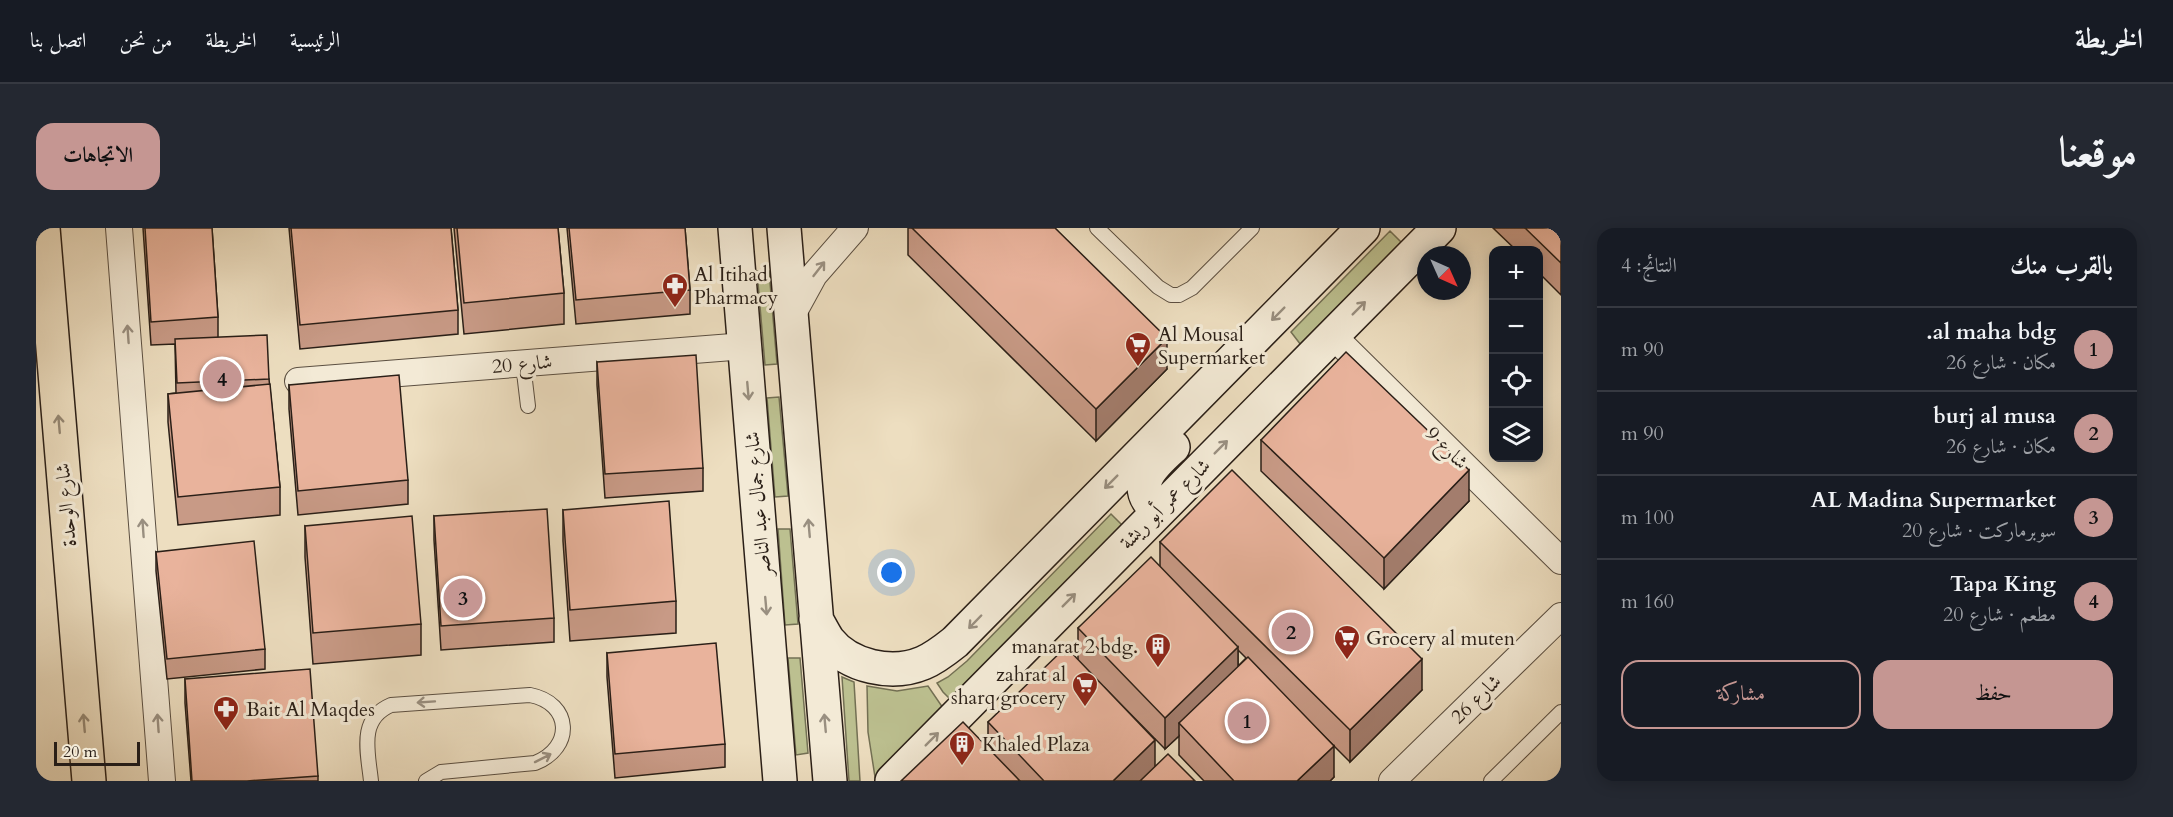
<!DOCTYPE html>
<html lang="ar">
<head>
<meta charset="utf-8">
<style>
	:root { --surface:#171b24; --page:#242831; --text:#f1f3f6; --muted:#9ea1a6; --line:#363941; --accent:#c59692 }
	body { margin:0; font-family:Cardo,Amiri,serif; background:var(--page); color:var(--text); direction:rtl }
	.controls { position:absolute; right:18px; top:18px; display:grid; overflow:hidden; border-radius:12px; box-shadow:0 3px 15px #0003 }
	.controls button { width:54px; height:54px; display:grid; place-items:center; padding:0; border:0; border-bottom:2px solid var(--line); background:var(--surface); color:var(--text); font:30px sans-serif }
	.compass { position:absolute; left:1381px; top:18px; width:54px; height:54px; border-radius:50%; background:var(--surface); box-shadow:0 3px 15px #0003; rotate:135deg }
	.scale { position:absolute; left:18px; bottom:15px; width:86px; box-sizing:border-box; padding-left:6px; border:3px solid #2a1f17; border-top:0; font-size:16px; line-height:21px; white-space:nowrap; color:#2a1f17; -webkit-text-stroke:4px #f3ead6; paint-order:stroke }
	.you { position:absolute; left:856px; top:345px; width:21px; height:21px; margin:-15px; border:4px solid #fff; border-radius:50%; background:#1a73e8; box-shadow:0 0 0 9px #1a73e833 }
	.badge { display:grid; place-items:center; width:39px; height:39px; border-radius:50%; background:var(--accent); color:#111; font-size:20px; font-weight:700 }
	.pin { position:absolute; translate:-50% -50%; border:3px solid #fff; box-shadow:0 2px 6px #0006 }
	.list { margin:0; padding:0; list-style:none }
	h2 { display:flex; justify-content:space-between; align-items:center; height:78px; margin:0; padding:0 24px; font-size:26px }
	h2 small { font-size:20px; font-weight:400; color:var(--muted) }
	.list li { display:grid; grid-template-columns:39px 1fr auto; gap:18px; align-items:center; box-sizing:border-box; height:84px; padding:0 24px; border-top:2px solid var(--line) }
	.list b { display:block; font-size:22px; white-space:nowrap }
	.list p { margin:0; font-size:20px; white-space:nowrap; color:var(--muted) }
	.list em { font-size:20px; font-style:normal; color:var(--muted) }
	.actions { display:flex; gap:12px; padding:18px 24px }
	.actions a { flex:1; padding:14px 0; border:2px solid var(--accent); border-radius:18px; text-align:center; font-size:21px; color:var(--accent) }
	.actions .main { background:var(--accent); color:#111 }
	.icon { flex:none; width:33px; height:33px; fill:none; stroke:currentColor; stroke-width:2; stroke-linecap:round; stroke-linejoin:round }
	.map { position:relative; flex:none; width:1525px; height:553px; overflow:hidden; direction:ltr; border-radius:18px }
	header { display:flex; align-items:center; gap:36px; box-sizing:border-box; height:84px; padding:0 30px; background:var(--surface); border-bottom:2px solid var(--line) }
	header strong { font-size:28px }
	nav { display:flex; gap:33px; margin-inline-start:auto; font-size:21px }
	.intro { display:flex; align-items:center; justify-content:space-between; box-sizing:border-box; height:144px; padding:0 36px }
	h1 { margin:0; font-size:42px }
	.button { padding:15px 27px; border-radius:18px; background:var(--accent); color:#111; font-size:21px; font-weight:700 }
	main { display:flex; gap:36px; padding:0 36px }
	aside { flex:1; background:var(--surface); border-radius:18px; box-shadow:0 3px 15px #0003 }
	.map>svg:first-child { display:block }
	.green { fill:#bcc090; stroke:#737054; stroke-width:1.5 }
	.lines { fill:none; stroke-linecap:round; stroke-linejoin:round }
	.lane-casing { stroke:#5b4f41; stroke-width:16 }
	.street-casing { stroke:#5b4f41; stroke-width:28 }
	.secondary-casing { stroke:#2a1f17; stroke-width:36 }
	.highway-casing { stroke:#2a1f17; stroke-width:36 }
	.lane { stroke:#f3ead6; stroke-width:14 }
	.street { stroke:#f3ead6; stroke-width:26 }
	.secondary { stroke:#f3ead6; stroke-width:33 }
	.highway { stroke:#eddec0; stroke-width:33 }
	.wall { fill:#c89a86; stroke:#2a1f17; stroke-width:1.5; fill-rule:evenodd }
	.shaded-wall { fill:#a37d6d; stroke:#2a1f17; stroke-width:1.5 }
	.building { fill:#e9b39c; stroke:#2a1f17; stroke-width:1.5 }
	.oneway { stroke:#998f80 }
	.oneway2 { stroke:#958874 }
	.labels { text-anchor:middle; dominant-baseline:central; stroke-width:6; stroke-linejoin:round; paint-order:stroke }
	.poi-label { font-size:20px; fill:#2a1f17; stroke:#f3ead6; text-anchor:start }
	.street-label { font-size:20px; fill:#2a1f17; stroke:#f3ead6 }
</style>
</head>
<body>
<header>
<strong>الخريطة</strong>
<nav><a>الرئيسية</a><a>الخريطة</a><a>من نحن</a><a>اتصل بنا</a></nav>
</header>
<div class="intro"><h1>موقعنا</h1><a class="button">الاتجاهات</a></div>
<main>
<aside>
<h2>بالقرب منك<small>النتائج: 4</small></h2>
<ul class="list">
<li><span class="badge">1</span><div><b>al maha bdg.</b><p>مكان · شارع 26</p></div><em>90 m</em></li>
<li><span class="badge">2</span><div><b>burj al musa</b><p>مكان · شارع 26</p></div><em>90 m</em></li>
<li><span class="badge">3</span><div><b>AL Madina Supermarket</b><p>سوبرماركت · شارع 20</p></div><em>100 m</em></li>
<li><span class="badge">4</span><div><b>Tapa King</b><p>مطعم · شارع 20</p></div><em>160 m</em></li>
</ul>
<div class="actions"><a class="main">حفظ</a><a>مشاركة</a></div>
</aside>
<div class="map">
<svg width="1525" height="553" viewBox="0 0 1525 553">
	<rect width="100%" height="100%" fill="#eddec0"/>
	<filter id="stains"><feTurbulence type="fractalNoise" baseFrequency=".00333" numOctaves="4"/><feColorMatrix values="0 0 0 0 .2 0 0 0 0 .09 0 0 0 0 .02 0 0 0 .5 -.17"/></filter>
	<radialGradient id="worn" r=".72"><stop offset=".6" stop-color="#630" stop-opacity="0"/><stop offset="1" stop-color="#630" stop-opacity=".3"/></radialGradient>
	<path class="green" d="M1354,3L1366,15L1265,117L1255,104Z
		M721,43H733L741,136L729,137Z
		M743,169L752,268L739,269L731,170Z
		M1075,286L1087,298L915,472L907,464L901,455L912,449L931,433Z
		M742,301H754L762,396L749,397Z
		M752,430H764L772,525L760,527Z
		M806,449L818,454L824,553H813Z
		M831,458L861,463L892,458L907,480L839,549L832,504Z"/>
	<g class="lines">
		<defs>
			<path id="lane" d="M1061,0L1122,59L1135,67H1143L1156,60L1216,0
				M487,136L492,178
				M335,553C332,524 322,491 355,477L494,467C536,475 538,520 499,535L405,544L390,553
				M1455,553L1525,484"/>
			<path id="street" d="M83,0L126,553
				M755,89L778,47L819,0
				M1296,107L1525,333
				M262,153L709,118
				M1356,553L1525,388"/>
			<path id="secondary" d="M699,0L744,553
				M748,0L794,553
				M1122,283C1093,258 1116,238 1137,219
				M780,391C784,398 788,406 792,412C813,439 856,448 887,435C899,430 909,422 919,414L1327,0
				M856,553L1403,0"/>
			<path id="highway" d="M7,0L53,553"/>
		</defs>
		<use href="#lane" class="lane-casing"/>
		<use href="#street" class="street-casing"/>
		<use href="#secondary" class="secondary-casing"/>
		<use href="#highway" class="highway-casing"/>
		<use href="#lane" class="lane"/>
		<use href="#street" class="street"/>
		<use href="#secondary" class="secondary"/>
		<use href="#highway" class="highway"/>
	</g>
	<path class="wall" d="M107,0H176L182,89V110L233,151L244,259V287L142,297L132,194V166L140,165L139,116L115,117Z
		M253,0H415L422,82V106L264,121Z
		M418,0H522L528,65V96L428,106Z
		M531,0H649L654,62V86L540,96Z
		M872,0H1019L1131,141L1060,213L872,27Z
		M1457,0H1525V67L1503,45V22H1480Z
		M561,134L667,240V263L569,270L561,157Z
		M253,157L372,252V276L262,287L253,181Z
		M1225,212L1433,273L1348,361L1225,243Z
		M527,282L640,373V405L534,413L527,313Z
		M398,288L518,390V414L405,422L398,312Z
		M269,298L385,396V427L277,436L269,329Z
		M1124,314L1386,462L1314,534L1279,499L1298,549L1294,553H1168L1143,527V508L1129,521L1068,459L1119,538L1159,553H865L952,519V494L1042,431V400L1124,339ZM1202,422L1210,430L1202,438Z
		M120,324L229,421V441L131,451L120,343Z
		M571,425L689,516V539L579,550L571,449Z
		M149,451L282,548V553H155L149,475Z"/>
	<path class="shaded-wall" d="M1131,110V141L1060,213V181Z
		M1433,242V273L1348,361V330Z
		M1202,419V450L1143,495V508L1129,521V490Z
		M1386,431V462L1314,534V502Z
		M1119,512V544L1110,553H1077Z
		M1298,518V549L1294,553H1261Z"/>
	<path class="building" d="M109,0H176L182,89L115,94Z
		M255,0H415L422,82L264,97Z
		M421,0H522L528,65L428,75Z
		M533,0H649L654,62L540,72Z
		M876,0H1019L1131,110L1060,181Z
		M1489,0H1525V35Z
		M231,107L233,151L141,155L139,111Z
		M1310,124L1433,242L1348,330L1225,212Z
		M660,127L667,240L569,246L561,134Z
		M363,147L372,252L262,263L253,157Z
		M234,156L244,259L142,269L132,166Z
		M1196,242L1386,431L1314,502L1124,314Z
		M633,273L640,373L534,382L527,282Z
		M511,281L518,390L405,398L398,288Z
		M376,288L385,396L277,405L269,298Z
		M218,313L229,421L131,431L120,324Z
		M1115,329L1202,419L1129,490L1042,400Z
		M680,415L689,516L579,526L571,425Z
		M1030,419L1119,512L1077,553H1008L952,494Z
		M1212,429L1298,518L1261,553H1198L1143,495Z
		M274,441L282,548L211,553H156L149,451Z
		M927,494L984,553H865Z
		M1132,526L1159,553H1104Z"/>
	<defs><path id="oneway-shaft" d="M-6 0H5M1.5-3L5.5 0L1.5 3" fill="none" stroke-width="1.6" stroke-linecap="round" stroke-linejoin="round" transform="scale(1.5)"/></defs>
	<g class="oneway">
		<use href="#oneway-shaft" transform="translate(783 41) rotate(-52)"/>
		<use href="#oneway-shaft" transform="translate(1323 80) rotate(-45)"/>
		<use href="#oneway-shaft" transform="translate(1242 86) rotate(135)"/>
		<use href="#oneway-shaft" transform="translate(92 106) rotate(-94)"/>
		<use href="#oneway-shaft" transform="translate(712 163) rotate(85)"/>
		<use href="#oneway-shaft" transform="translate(1185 219) rotate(-45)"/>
		<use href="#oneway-shaft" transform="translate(1075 254) rotate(135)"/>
		<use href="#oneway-shaft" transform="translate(107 300) rotate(-94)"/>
		<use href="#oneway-shaft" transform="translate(773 300) rotate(-95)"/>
		<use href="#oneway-shaft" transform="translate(1033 372) rotate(-45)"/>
		<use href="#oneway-shaft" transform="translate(730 378) rotate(85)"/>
		<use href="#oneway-shaft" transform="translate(939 394) rotate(134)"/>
		<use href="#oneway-shaft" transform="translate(390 474) rotate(176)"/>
		<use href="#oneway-shaft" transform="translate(122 495) rotate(-94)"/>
		<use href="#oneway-shaft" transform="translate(789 495) rotate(-95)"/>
		<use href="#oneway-shaft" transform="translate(896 511) rotate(-45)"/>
		<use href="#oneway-shaft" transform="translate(507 530) rotate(-27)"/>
	</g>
	<g class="oneway2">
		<use href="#oneway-shaft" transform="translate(23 196) rotate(-95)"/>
		<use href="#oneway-shaft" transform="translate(48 495) rotate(-95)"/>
	</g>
	<defs>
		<symbol id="pharmacy-pin" viewBox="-11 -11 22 30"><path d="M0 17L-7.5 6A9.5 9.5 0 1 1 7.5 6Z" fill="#8f2418" stroke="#f3ead6"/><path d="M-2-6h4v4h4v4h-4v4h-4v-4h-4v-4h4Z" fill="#fff"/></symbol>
		<symbol id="supermarket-pin" viewBox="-11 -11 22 30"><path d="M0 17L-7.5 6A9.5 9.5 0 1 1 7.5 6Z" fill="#8f2418" stroke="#f3ead6"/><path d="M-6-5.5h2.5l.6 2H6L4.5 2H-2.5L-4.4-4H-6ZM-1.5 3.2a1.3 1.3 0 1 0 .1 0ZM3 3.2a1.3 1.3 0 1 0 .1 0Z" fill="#fff"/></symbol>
		<symbol id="building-pin" viewBox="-11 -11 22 30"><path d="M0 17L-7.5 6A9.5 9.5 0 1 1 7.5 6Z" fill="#8f2418" stroke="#f3ead6"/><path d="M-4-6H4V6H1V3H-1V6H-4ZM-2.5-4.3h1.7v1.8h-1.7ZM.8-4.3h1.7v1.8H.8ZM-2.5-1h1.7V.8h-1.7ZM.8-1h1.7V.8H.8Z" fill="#fff"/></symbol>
	</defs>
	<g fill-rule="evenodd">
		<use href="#pharmacy-pin" x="624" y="43" width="30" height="40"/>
		<use href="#supermarket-pin" x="1087" y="102" width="30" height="40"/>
		<use href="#supermarket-pin" x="1296" y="395" width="30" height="40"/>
		<use href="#building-pin" x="1107" y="403" width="30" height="40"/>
		<use href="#supermarket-pin" x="1034" y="442" width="30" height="40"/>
		<use href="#pharmacy-pin" x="175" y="466" width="30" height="40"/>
		<use href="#building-pin" x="911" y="501" width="30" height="40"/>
	</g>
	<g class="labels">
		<g class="poi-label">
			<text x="658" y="46">Al Itihad<tspan x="658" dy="23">Pharmacy</tspan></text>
			<text x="1122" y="106">Al Mousal<tspan x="1122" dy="23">Supermarket</tspan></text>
			<text x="1330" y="410">Grocery al muten</text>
			<text x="1102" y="418" text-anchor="end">manarat 2 bdg.</text>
			<text x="1030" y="446" text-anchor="end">zahrat al<tspan x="1030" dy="23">sharq grocery</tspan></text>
			<text x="210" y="481">Bait Al Maqdes</text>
			<text x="946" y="516">Khaled Plaza</text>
		</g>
		<g class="street-label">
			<text transform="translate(486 136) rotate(-5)">شارع 20</text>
			<text transform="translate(1411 220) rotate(45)">شارع 9</text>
			<text transform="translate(722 276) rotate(-95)">شارع جمال عبد الناصر</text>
			<text transform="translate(1129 276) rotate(-45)">شارع عمر أبو ريشة</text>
			<text transform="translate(30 277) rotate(-95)">شارع الوحدة</text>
			<text transform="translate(1440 471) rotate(-44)">شارع 26</text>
		</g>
	</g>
	<rect width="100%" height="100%" filter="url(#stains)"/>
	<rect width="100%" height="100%" fill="url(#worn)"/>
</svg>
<div class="controls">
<button>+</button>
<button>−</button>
<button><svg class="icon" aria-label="locate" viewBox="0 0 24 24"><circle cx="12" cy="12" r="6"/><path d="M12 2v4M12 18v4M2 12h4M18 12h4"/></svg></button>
<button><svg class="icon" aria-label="layers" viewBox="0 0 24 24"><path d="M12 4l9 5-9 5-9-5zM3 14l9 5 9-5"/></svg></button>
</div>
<svg class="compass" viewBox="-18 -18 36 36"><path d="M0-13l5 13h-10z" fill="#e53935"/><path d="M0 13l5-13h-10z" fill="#9ea1a6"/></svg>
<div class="scale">20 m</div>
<div class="you"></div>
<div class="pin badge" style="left:1211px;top:493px">1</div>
<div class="pin badge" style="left:1255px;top:404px">2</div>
<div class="pin badge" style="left:427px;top:370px">3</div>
<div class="pin badge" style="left:186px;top:151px">4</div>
</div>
</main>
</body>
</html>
